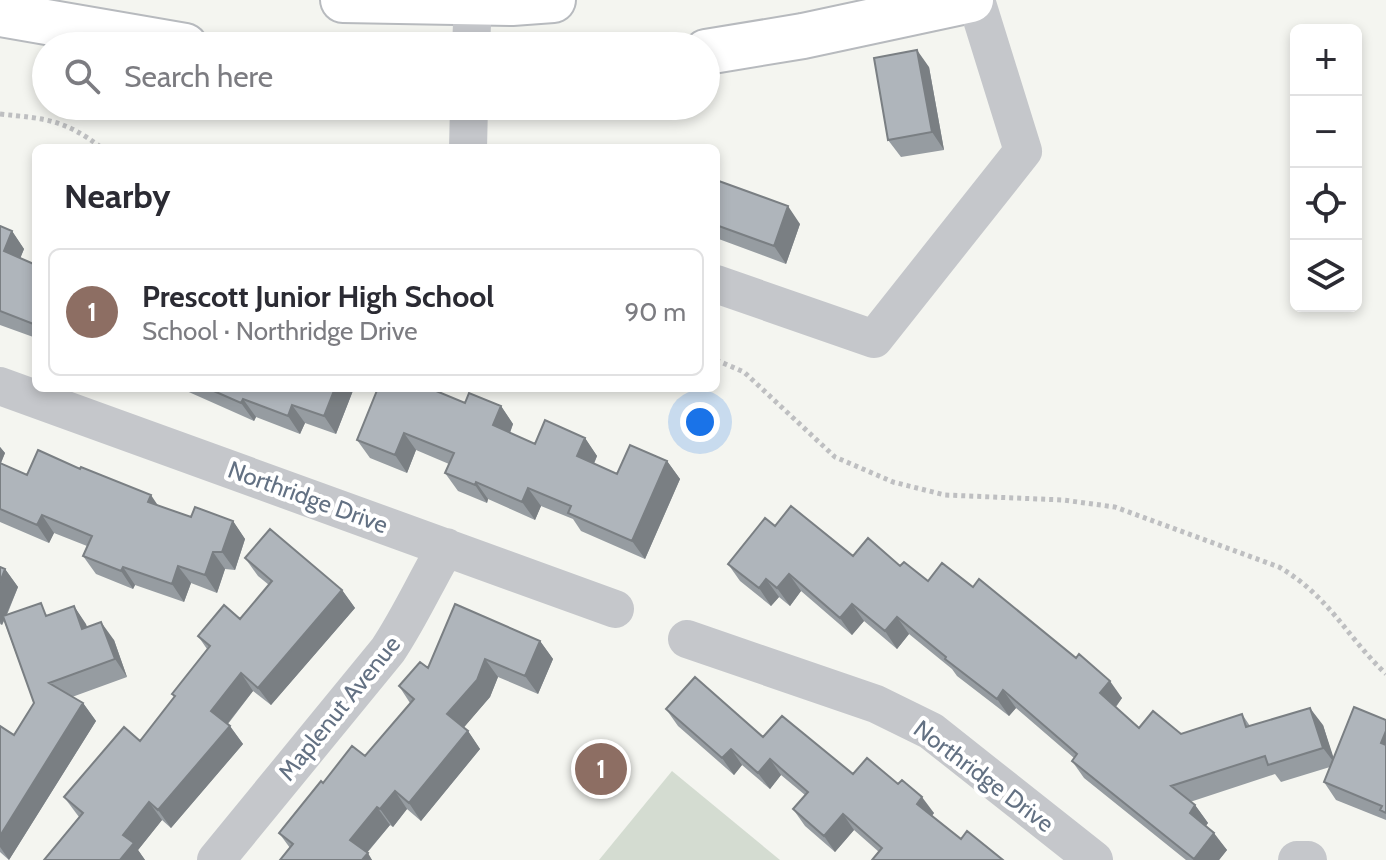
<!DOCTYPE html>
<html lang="en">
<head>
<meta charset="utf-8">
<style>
	:root { --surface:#fff; --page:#f7f7f7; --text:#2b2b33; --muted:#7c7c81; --line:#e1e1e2; --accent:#e8651d }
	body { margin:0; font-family:Cabin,sans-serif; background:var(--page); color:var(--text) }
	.controls { position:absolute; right:24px; top:24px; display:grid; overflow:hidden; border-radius:12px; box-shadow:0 4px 12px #0003 }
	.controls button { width:72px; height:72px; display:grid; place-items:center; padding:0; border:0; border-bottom:2px solid var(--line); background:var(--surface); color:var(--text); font:40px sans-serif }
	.you { position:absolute; left:700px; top:422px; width:28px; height:28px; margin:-20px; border:6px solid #fff; border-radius:50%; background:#1a73e8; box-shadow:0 0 0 12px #1a73e833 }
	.badge { display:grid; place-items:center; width:52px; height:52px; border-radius:50%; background:var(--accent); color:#fff; font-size:26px; font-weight:700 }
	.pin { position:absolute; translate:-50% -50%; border:4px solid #fff; box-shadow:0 2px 8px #0006 }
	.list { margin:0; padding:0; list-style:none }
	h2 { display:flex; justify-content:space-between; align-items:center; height:104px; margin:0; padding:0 32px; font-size:34px }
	h2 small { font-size:26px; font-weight:400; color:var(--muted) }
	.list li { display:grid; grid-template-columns:52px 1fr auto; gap:24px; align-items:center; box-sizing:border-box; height:128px; margin:0 16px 16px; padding:0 16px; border:2px solid var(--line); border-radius:12px }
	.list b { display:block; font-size:30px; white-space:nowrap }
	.list p { margin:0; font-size:26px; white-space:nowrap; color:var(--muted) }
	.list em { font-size:26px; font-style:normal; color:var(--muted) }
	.icon { flex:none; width:44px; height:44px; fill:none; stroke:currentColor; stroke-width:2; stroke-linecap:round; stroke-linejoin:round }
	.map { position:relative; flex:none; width:1386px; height:860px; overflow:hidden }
	.search { position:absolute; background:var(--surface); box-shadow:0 4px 12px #0003; left:32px; top:32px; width:688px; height:88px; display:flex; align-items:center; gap:20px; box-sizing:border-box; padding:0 28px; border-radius:44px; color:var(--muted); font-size:30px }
	.panel { position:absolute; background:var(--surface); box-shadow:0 4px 12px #0003; left:32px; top:144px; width:688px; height:248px; border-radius:12px }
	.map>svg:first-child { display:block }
	.green { fill:#d4dcd1 }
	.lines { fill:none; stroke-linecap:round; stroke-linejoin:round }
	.major-casing { stroke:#b7babe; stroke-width:48 }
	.path { stroke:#bebfc1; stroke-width:5; stroke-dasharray:4 4; stroke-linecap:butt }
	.minor { stroke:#c5c7cb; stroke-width:38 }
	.major { stroke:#fff; stroke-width:44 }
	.wall { fill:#969ca1 }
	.shaded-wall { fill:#7a7f83 }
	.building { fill:#afb5bb; stroke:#7a7f83; stroke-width:2 }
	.labels { text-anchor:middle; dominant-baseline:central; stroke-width:8; stroke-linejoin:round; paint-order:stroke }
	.street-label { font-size:24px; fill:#637183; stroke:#fff }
</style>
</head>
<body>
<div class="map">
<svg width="1386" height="860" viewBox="0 0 1386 860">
	<rect width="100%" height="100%" fill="#f4f5f0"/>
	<path class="green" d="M672,771L780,860H599Z"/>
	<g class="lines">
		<defs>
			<path id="major" d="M343,0L512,3L553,0
				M0,14L185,46
				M706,52L803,36L971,0"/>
		</defs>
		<use href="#major" class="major-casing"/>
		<path class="path" d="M0,114C47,119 63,119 102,148
			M716,360L744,372L835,457L893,482L945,495L1063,500L1115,507L1279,567C1330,597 1346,636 1386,674"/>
		<path class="minor" d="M471,46L473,3
			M468,148L469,106
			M716,284L874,339L1023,151L976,0
			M0,386L615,609
			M687,639L876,704L931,731L1094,860
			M216,860L388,650C410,617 426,581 446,547
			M1297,860H1308"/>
		<use href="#major" class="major"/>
	</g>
	<path class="wall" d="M929,67L944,150L901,157L888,140Z
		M716,180L800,224L786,264L716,238Z
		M0,226L12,231L24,249L20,258L36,265V338L0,325Z
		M172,388H354L336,434L305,423L300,434L256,417L254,421L182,389L181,392Z
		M465,403L501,406L513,424L510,433L535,444L585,438L597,456L594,464L617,474L667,461L680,479L645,559L581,531L573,519L541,506L535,520L488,499L487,503L458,491L445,473L449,464L416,450L407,473L370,458L357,440Z
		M0,447L5,453L1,463L27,475L157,505L191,517L233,521L245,539L235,570L225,569L217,593L191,583L184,602L135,585L133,589L96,574L83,556L87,546L54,533L49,543L0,522Z
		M775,526L853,556L900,566L928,581L973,587L1122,698L1116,707L1139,728L1181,734L1242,714L1250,726L1323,725L1333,758L1386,720V820L1336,800L1324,782L1330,767L1281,782L1275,774L1190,802L1195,805L1208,823L1206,826L1227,850L1219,860H1186L1084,778L1072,761L1074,758L1016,708L1009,716L957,676L952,669L909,634L897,649L864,621L852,635L801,591L790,606L779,597L771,606L740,581L728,564Z
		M245,558L342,590L355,608L271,705L253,691L228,724L243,744L171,828L162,820L138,850L145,860H44L79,817L64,797L140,741L174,697L172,694L207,649L198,636L240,619L269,585L258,576Z
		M0,567L5,569L18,587L7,615H50L74,606L87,627L114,640L127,677L72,697L83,703L96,721L9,860L0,852V726L14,735L34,703L4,621L2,625L0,624Z
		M540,641L553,659L538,694L498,677L490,697L463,728L468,731L480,749L421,821L407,809L393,827L390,825L367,853L372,860H280L290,848L279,833L323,783L365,756L410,703L399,686L428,668Z
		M666,709L763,737L853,774L898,784L934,813L932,816L961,839L1003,860L879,852L854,830L835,852L805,826L793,809L805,795L781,775L770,789L742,765L734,775L678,726Z"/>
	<path class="shaded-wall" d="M917,50L929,67L944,150L932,132Z
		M788,206L800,224L786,264L774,246Z
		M12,231L24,249L16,269L4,251Z
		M335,388H354L336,434L324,416Z
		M243,399L256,417L254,421L241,403Z
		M292,405L305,423L300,434L288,416Z
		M501,406L513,424L506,443L493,425Z
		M404,433L416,450L407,473L395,455Z
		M585,438L597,456L589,474L577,456Z
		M0,447L5,453L0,465Z
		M667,461L680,479L645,559L632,541Z
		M476,482L488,499L487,503L475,485Z
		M528,488L541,506L535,520L522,502Z
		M151,495L163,513L148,502Z
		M42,515L54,533L49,543L37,525Z
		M233,521L245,539L235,570L222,552Z
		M213,552L225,569L217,593L205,575Z
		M178,566L191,583L184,602L172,584Z
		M123,567L135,585L133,589L121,571Z
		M5,569L18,587L2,625L0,622V582Z
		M789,574L801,591L790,606L777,588Z
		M766,579L779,597L771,606L759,588Z
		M342,590L355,608L271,705L258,688Z
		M852,604L864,621L852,635L840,618Z
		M74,606L86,624L94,647L82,629Z
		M897,617L909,634L897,649L885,631Z
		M101,622L114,640L127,677L115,659Z
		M540,641L553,659L538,694L525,676Z
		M485,659L498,677L490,697L460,732L447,714Z
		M241,673L253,691L224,728L211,711Z
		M1110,681L1122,698L1113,710L1100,693Z
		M1003,690L1016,708L1009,716L997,699Z
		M83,703L96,721L9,860L0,847V836Z
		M1310,708L1323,725L1336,765L1323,748Z
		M230,726L243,744L171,828L158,810Z
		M468,731L480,749L421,821L409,803Z
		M1386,731V750L1381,743Z
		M731,749L742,765L734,775L722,758Z
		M770,759L781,775L770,789L758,773Z
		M395,791L407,809L393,827L380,809Z
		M922,797L934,813L928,820L917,804Z
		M149,802L162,820L138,850L145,860H120L123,835Z
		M1195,805L1208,823L1202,830L1190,813Z
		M377,807L390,825L363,857L350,840Z
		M843,814L854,830L835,852L824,836Z
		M1214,833L1227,850L1219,860H1194V859Z
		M368,853L372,860H362Z"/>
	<path class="building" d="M917,50L932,132L888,140L874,58Z
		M716,180L788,206L774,246L716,225Z
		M0,226L12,231L4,251L36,265V325L0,311Z
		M207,388H335L324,416L292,405L288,416L243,399L241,403Z
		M378,388H429L465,403L469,393L501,406L493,425L535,444L545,420L585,438L577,456L617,474L630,445L667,461L632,541L568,513L571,506L528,488L522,502L476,482L475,485L445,473L454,453L404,433L395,455L357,440Z
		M38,450L80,469L81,467L151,495L148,502L191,517L195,507L233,521L222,552H213L205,575L178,566L172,584L123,567L121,571L83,556L92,536L42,515L37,525L0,509V463L27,475Z
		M791,506L853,556L868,538L900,566L904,562L928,581L942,563L973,587L979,579L1076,658L1079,654L1110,681L1100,693L1139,728L1153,711L1181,734L1242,714L1246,727L1310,708L1323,748L1268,765L1265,756L1171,786L1195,805L1190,813L1214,833L1194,859L1072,761L1077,754L1003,690L997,699L945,659L946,657L897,617L885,631L852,604L840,618L789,574L777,588L766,579L759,588L728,564L765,518L775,526Z
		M270,529L342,590L258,688L241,673L211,711L230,726L158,810L149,802L123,835L134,843L120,860H44L83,813L64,797L124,727L140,741L175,696L172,694L210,646L198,636L224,605L240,619L272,581L245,558Z
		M0,567L5,569L0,582Z
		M41,603L46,616L74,606L82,629L101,622L115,659L49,683L83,703L0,836V726L14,735L34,703L3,616Z
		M455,604L540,641L525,676L485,659L477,680L447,714L468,731L409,803L395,791L380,809L377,807L350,840L368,853L362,860H280L293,844L279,833L321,781L323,783L352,746L365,756L414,699L399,686L420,662L428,668Z
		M695,677L763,737L782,716L853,774L867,758L898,784L902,780L922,797L917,804L961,839L967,831L1003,860H872L882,848L843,814L824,836L793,809L808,792L770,759L758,773L731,749L722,758L666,709Z
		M1354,707L1386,720V731L1381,743L1386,745V813L1380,810L1382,806L1324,782Z"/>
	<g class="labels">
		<g class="street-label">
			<text transform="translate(308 497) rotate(20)">Northridge Drive</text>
			<text transform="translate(339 708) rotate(-51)">Maplenut Avenue</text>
			<text transform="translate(984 776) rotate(37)">Northridge Drive</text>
		</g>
	</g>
</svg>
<div class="controls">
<button>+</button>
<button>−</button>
<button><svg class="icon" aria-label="locate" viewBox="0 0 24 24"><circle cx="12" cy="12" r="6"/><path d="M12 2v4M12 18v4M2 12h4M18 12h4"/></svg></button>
<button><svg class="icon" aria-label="layers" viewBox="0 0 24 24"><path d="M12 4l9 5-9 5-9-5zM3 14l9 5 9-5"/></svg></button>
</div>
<div class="you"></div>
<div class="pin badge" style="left:601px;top:769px;background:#8d6e63">1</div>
<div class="search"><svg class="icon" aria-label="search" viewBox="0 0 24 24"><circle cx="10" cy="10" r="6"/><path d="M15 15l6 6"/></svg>Search here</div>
<section class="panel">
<h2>Nearby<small></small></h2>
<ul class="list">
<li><span class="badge" style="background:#8d6e63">1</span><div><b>Prescott Junior High School</b><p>School · Northridge Drive</p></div><em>90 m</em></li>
</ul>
</section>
</div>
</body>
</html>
